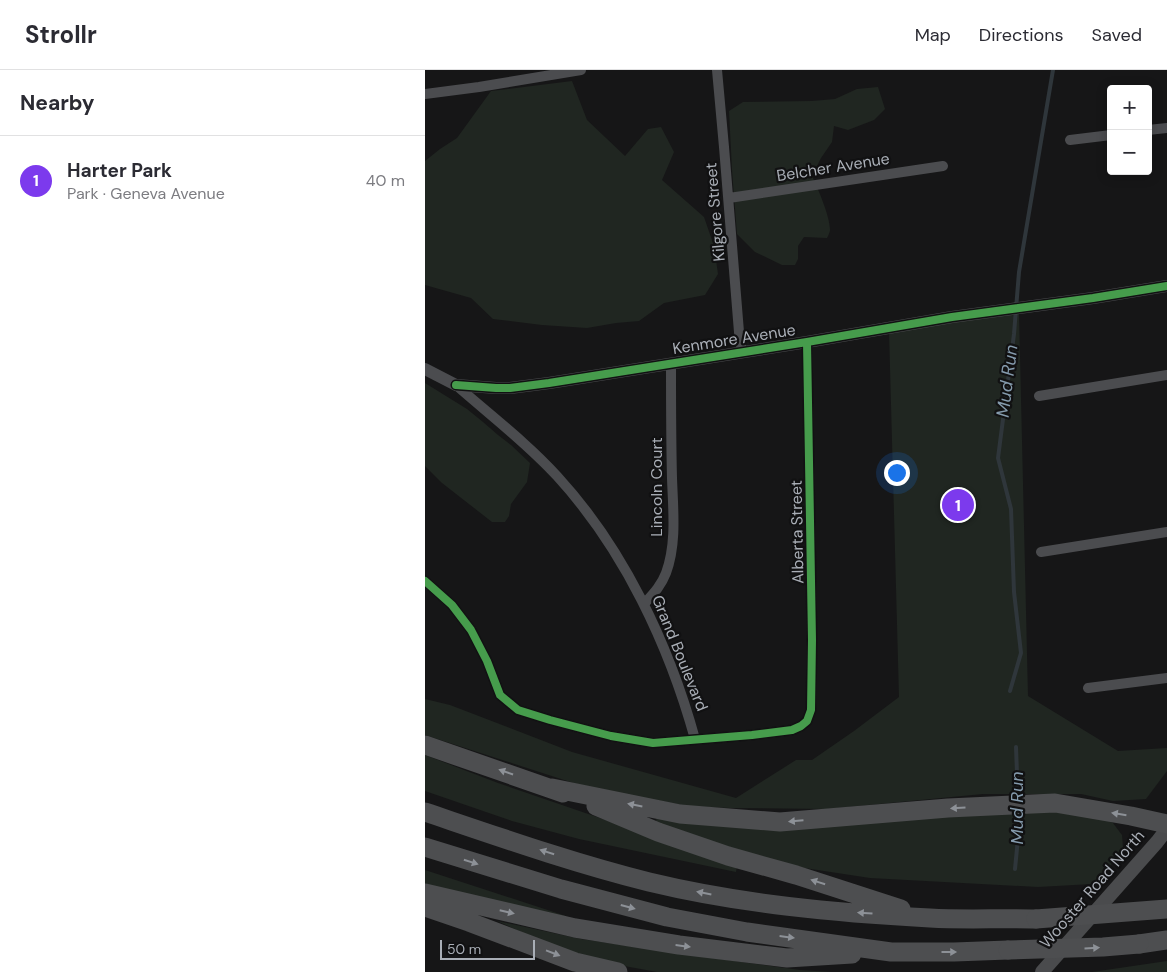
<!DOCTYPE html>
<html lang="en">
<head>
<meta charset="utf-8">
<style>
	:root { --surface:#fff; --page:#f2f2f3; --text:#2b2b33; --muted:#7c7c81; --line:#e1e1e2; --accent:#7c3aed }
	body { margin:0; font-family:"DM Sans",sans-serif; background:var(--page); color:var(--text) }
	.controls { position:absolute; right:15px; top:15px; display:grid; overflow:hidden; border-radius:5px; box-shadow:0 2px 12px #0003 }
	.controls button { width:45px; height:45px; display:grid; place-items:center; padding:0; border:0; border-bottom:1px solid var(--line); background:var(--surface); color:var(--text); font:25px sans-serif }
	.scale { position:absolute; left:15px; bottom:12px; width:95px; box-sizing:border-box; padding-left:5px; border:2px solid #a9aeb6; border-top:0; font-size:14px; line-height:18px; white-space:nowrap; color:#a9aeb6; -webkit-text-stroke:4px #111112; paint-order:stroke }
	.you { position:absolute; left:471px; top:402px; width:18px; height:18px; margin:-12px; border:4px solid #fff; border-radius:50%; background:#1a73e8; box-shadow:0 0 0 8px #1a73e833 }
	.badge { display:grid; place-items:center; width:32px; height:32px; border-radius:50%; background:var(--accent); color:#fff; font-size:16px; font-weight:700 }
	.pin { position:absolute; translate:-50% -50%; border:2px solid #fff; box-shadow:0 1px 5px #0006 }
	.list { margin:0; padding:0; list-style:none }
	h2 { display:flex; justify-content:space-between; align-items:center; height:65px; margin:0; padding:0 20px; font-size:21px }
	h2 small { font-size:16px; font-weight:400; color:var(--muted) }
	.list li { display:grid; grid-template-columns:32px 1fr auto; gap:15px; align-items:center; box-sizing:border-box; height:90px; padding:0 20px; border-top:1px solid var(--line) }
	.list b { display:block; font-size:19px; white-space:nowrap }
	.list p { margin:0; font-size:16px; white-space:nowrap; color:var(--muted) }
	.list em { font-size:16px; font-style:normal; color:var(--muted) }
	.map { position:relative; flex:none; width:742px; height:902px; overflow:hidden }
	header { display:flex; align-items:center; gap:30px; box-sizing:border-box; height:70px; padding:0 25px; background:var(--surface); border-bottom:1px solid var(--line) }
	header strong { font-size:24px }
	nav { display:flex; gap:28px; margin-inline-start:auto; font-size:18px }
	main { display:flex }
	aside { flex:1; background:var(--surface) }
	.map>svg:first-child { display:block }
	.green { fill:#202621 }
	.lines { fill:none; stroke-linecap:round; stroke-linejoin:round }
	.stream { stroke:#2f363b; stroke-width:4 }
	.minor { stroke:#4b4c4f; stroke-width:10 }
	.tertiary { stroke:#4b4c4f; stroke-width:12 }
	.secondary { stroke:#4a4b4d; stroke-width:14 }
	.motorway { stroke:#4d4e50; stroke-width:19 }
	.motorway-bridge { stroke:#4d4e50; stroke-width:19 }
	.cycleway-casing { stroke:#111112; stroke-width:11 }
	.cycleway { stroke:#469c4c; stroke-width:8 }
	.oneway { fill:#8d9197 }
	.labels { text-anchor:middle; dominant-baseline:central; stroke-width:4.5; stroke-linejoin:round; paint-order:stroke }
	.street-label { font-size:16px; fill:#a9aeb6; stroke:#111112 }
	.water-label { font-size:18px; font-style:italic; fill:#859bad; stroke:#111112 }
</style>
</head>
<body>
<header>
<strong>Strollr</strong>
<nav><a>Map</a><a>Directions</a><a>Saved</a></nav>
</header>
<main>
<aside>
<h2>Nearby<small></small></h2>
<ul class="list">
<li><span class="badge">1</span><div><b>Harter Park</b><p>Park · Geneva Avenue</p></div><em>40 m</em></li>
</ul>
</aside>
<div class="map">
<svg width="742" height="902" viewBox="0 0 742 902">
	<rect width="100%" height="100%" fill="#161617"/>
	<path class="green" d="M147,11L162,50L200,86L223,59L236,57L249,82L237,110L279,147L289,176L293,204L280,225L239,233L214,251L191,253L162,258L117,255L68,249L46,228L0,215V91L15,79L32,68L66,21Z
		M453,17L460,39L449,50L423,60L409,56L407,72L396,88L387,106C393,119 405,146 405,160C405,162 403,166 402,168L379,167L373,176V189L370,195H357L330,182L312,164L307,100L304,41L318,32L387,31L410,29L432,19Z
		M594,243L603,626L693,681L742,678V701L721,729L688,731L656,724H558L402,739L305,738L263,736L170,720L0,665V629L25,635L147,682L311,728L371,690H387L429,661L474,627L464,261Z
		M0,313L42,339L58,352L73,365L86,375L105,393L102,412L86,434L84,446L80,452H67L17,413L0,396Z
		M0,685L73,713L312,795L311,802L154,769L87,751L0,721Z
		M620,739L670,745L688,753L697,765L698,778L683,799L667,814L613,817L445,808L373,797L285,772L230,754L232,747Z
		M0,800L141,846V851L0,817Z
		M72,851L156,869L280,887L375,900L407,902H232L183,893L132,878Z
		M742,891V902H667Z"/>
	<g class="lines">
		<path class="stream" d="M585,621L596,583L589,522L586,439L573,388L589,264L594,202L628,0
			M591,677L593,730
			M590,799L594,758L593,739"/>
		<path class="minor" d="M292,0L299,77L314,262L317,282
			M0,24L54,17L156,0
			M723,60L742,58
			M645,70L686,65
			M304,128L518,96
			M31,315C65,345 102,373 132,406C199,479 244,575 270,669
			M614,326L742,305
			M616,482L742,462
			M0,511L27,535L46,560L62,591L75,625L93,640L125,650L186,666L228,673L327,665L367,660L376,656L382,651L386,640L387,570L382,272
			M219,534C228,524 236,516 241,503C252,473 248,439 247,408C246,370 246,331 246,293
			M663,618L742,608"/>
		<path class="tertiary" d="M0,299L31,315L71,318H85L124,313L382,272L527,247L668,228L742,216"/>
		<path class="secondary" d="M617,902L732,772L742,759"/>
		<path class="motorway" d="M0,675L138,723
			M127,718L255,744L355,752L523,738L630,733L706,746L742,754
			M171,736L233,762L303,786L371,805L476,839
			M0,742C74,767 148,793 224,812C315,834 411,843 505,848C540,850 575,848 611,849
			M0,777L136,819L242,847L322,862L466,882H529L583,880
			M0,823L150,858L254,875L362,888L427,884
			M0,837L44,852L150,892L193,902
			M714,874L742,870"/>
		<path class="motorway-bridge" d="M611,849L742,839
			M583,880L678,877L714,874"/>
		<defs>
			<path id="cycleway" d="M31,315L71,318H85L124,313L382,272L527,247L668,228L742,216
				M0,511L27,535L46,560L62,591L75,625L93,640L125,650L186,666L228,673L327,665L367,660L376,656L382,651L386,640L387,570L382,272"/>
		</defs>
		<use href="#cycleway" class="cycleway-casing"/>
		<use href="#cycleway" class="cycleway"/>
	</g>
	<defs><path id="oneway-solid" d="M-6-.8H1V-3.2L6.5 0L1 3.2V.8H-6Z" transform="scale(1.25)"/></defs>
	<g class="oneway">
		<use href="#oneway-solid" transform="translate(81 702) rotate(-161)"/>
		<use href="#oneway-solid" transform="translate(210 735) rotate(-169)"/>
		<use href="#oneway-solid" transform="translate(533 738) rotate(177)"/>
		<use href="#oneway-solid" transform="translate(694 744) rotate(-171)"/>
		<use href="#oneway-solid" transform="translate(371 751) rotate(175)"/>
		<use href="#oneway-solid" transform="translate(122 782) rotate(-162)"/>
		<use href="#oneway-solid" transform="translate(46 792) rotate(18)"/>
		<use href="#oneway-solid" transform="translate(393 812) rotate(-162)"/>
		<use href="#oneway-solid" transform="translate(279 823) rotate(-169)"/>
		<use href="#oneway-solid" transform="translate(203 837) rotate(15)"/>
		<use href="#oneway-solid" transform="translate(82 842) rotate(13)"/>
		<use href="#oneway-solid" transform="translate(440 843) rotate(-176)"/>
		<use href="#oneway-solid" transform="translate(362 867) rotate(7)"/>
		<use href="#oneway-solid" transform="translate(258 876) rotate(7)"/>
		<use href="#oneway-solid" transform="translate(667 878) rotate(-3)"/>
		<use href="#oneway-solid" transform="translate(524 882)"/>
		<use href="#oneway-solid" transform="translate(128 883) rotate(21)"/>
	</g>
	<g class="labels">
		<g class="street-label">
			<text transform="translate(408 97) rotate(-9)">Belcher Avenue</text>
			<text transform="translate(290 142) rotate(-95)">Kilgore Street</text>
			<text transform="translate(309 269) rotate(-9)">Kenmore Avenue</text>
			<text transform="translate(231 417) rotate(-90)">Lincoln Court</text>
			<text transform="translate(372 462) rotate(-91)">Alberta Street</text>
			<text transform="translate(255 583) rotate(68)">Grand Boulevard</text>
			<text transform="translate(667 819) rotate(-49)">Wooster Road North</text>
		</g>
		<g class="water-label">
			<text transform="translate(582 311) rotate(-83)">Mud Run</text>
			<text transform="translate(592 738) rotate(-90)">Mud Run</text>
		</g>
	</g>
</svg>
<div class="controls">
<button>+</button>
<button>−</button>
</div>
<div class="scale">50 m</div>
<div class="you"></div>
<div class="pin badge" style="left:533px;top:435px">1</div>
</div>
</main>
</body>
</html>
